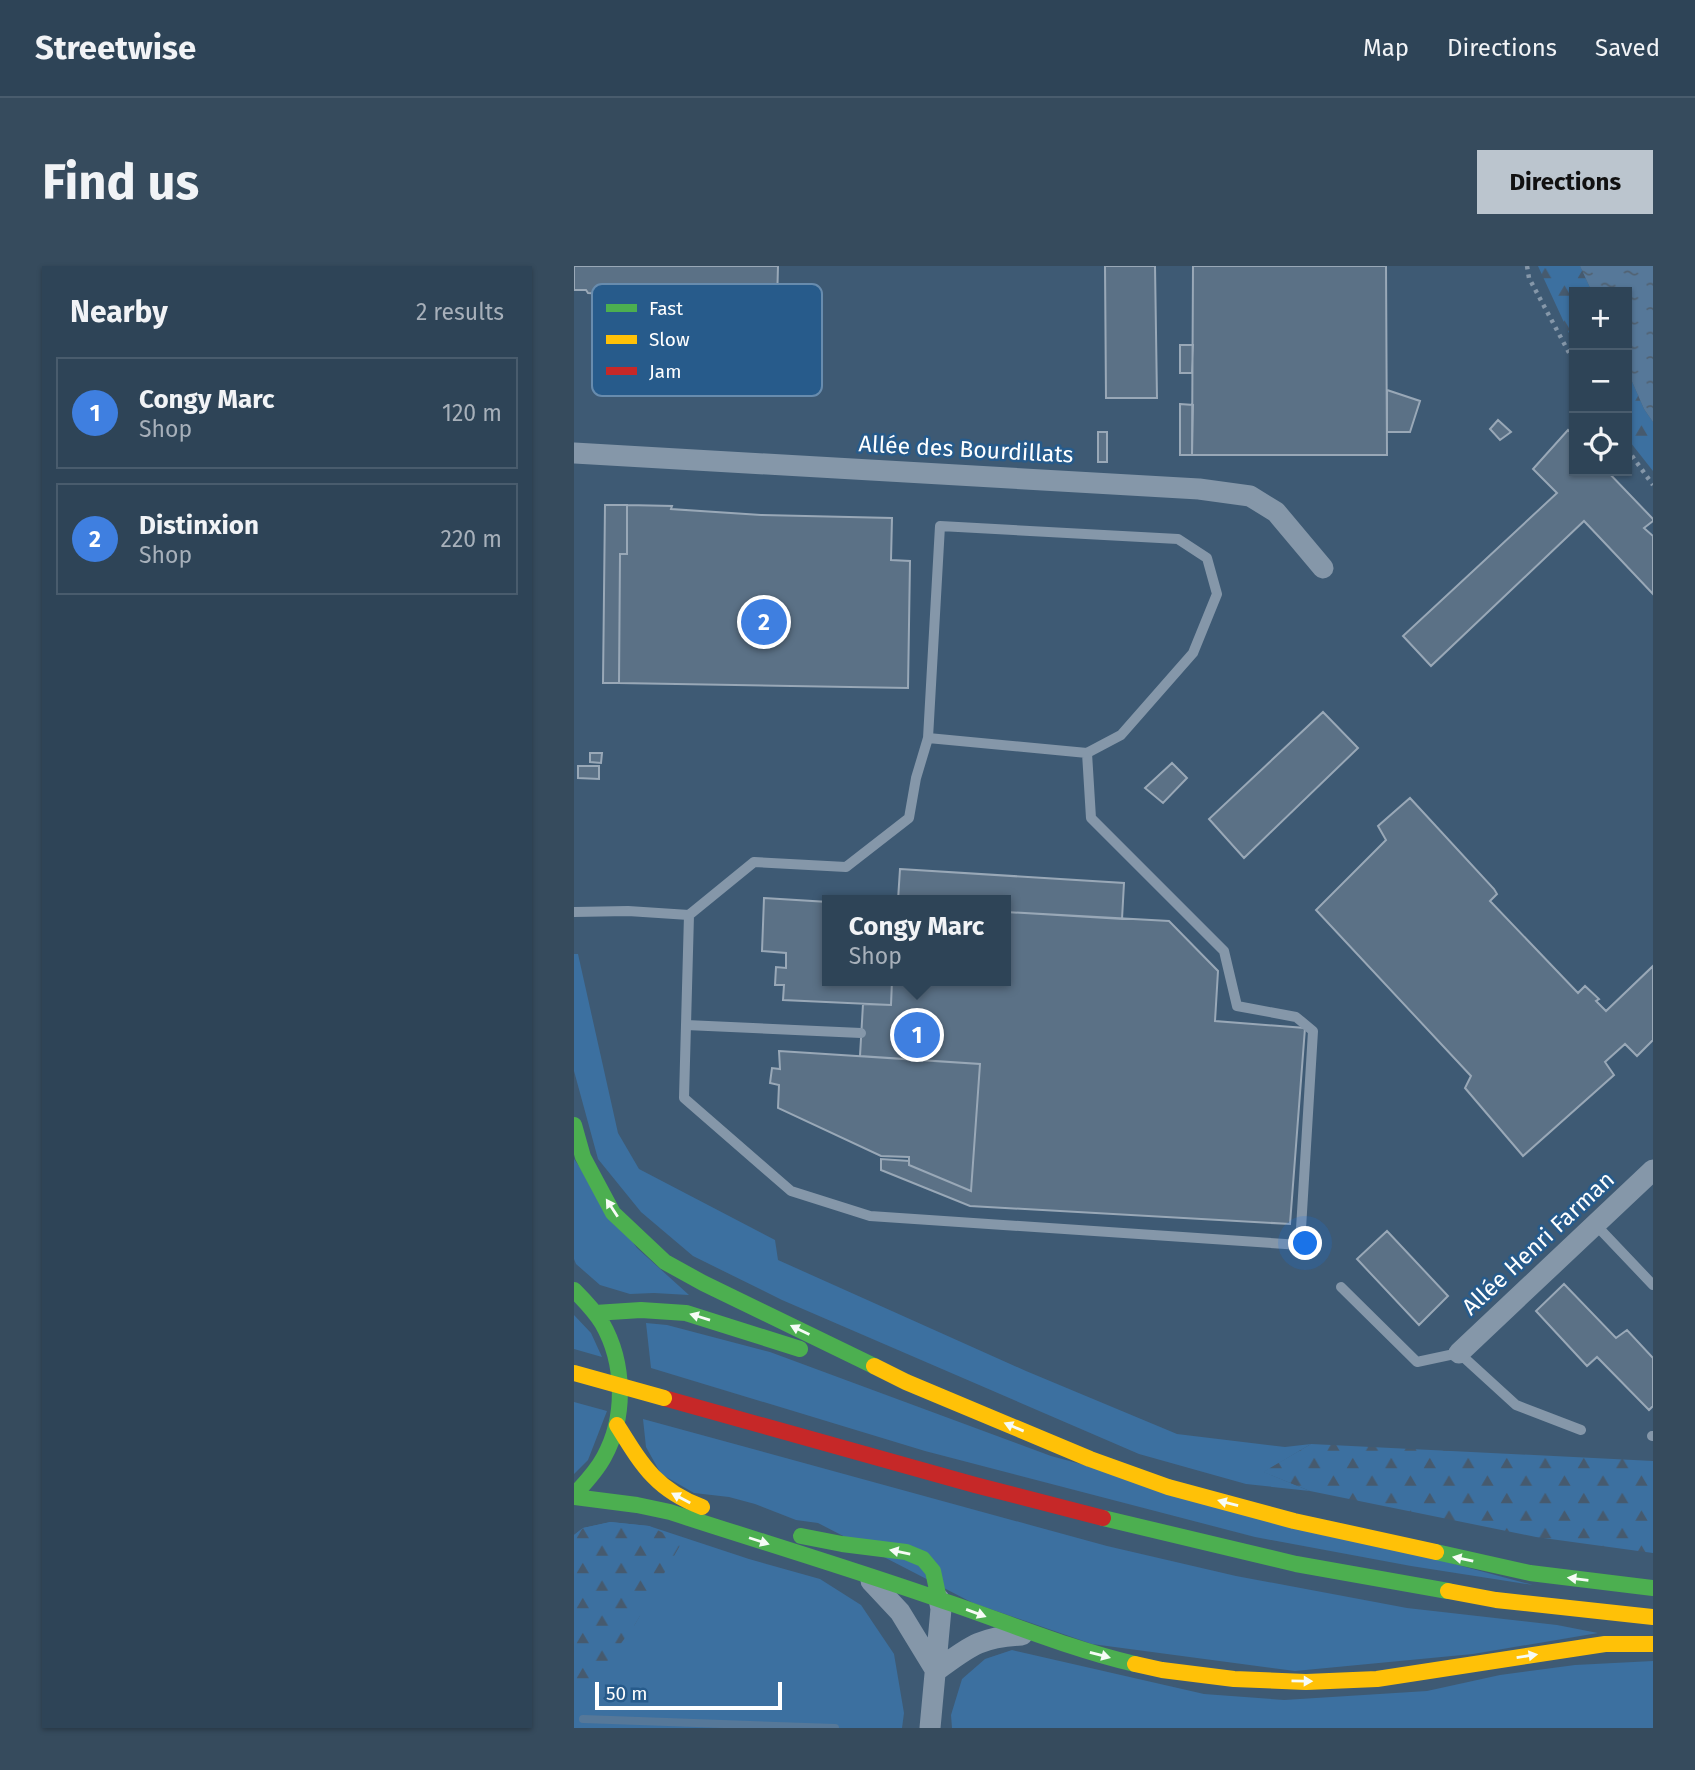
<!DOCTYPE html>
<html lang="en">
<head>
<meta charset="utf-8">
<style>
	:root { --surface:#2e4457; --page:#364b5d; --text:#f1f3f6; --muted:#a7b0ba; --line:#495c6d; --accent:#bbc5ce }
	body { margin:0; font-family:"Fira Sans",sans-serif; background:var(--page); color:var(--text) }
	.controls { position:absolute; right:21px; top:21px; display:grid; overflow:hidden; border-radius:0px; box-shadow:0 2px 5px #0004 }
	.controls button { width:63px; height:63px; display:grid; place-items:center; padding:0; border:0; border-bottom:2px solid var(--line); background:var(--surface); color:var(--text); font:35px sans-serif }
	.scale { position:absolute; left:21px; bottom:18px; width:187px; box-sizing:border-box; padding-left:7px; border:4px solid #fff; border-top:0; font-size:19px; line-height:24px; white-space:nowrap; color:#fff; -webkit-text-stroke:5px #275b8b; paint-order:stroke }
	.you { position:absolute; left:732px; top:978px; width:24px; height:24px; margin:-18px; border:5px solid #fff; border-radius:50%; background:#1a73e8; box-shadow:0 0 0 10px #1a73e833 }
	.badge { display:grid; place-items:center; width:46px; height:46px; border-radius:50%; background:var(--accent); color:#fff; font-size:23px; font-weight:700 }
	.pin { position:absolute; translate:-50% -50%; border:4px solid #fff; box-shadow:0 2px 7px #0006 }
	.popup { position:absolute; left:248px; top:629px; width:189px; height:91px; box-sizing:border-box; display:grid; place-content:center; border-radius:0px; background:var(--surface); filter:drop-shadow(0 2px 5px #0005); font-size:23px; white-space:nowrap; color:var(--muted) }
	.popup b { font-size:26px; color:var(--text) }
	.popup::after { content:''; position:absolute; left:50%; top:100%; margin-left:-14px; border:14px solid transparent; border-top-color:var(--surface) }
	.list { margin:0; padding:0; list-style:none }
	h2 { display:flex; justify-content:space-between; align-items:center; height:91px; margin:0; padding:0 28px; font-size:30px }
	h2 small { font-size:23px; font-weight:400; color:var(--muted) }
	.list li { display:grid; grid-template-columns:46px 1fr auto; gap:21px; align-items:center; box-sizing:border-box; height:112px; margin:0 14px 14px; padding:0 14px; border:2px solid var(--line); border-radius:0px }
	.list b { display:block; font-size:26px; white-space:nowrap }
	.list p { margin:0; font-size:23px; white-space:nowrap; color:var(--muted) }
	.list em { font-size:23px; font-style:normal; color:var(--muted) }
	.icon { flex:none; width:38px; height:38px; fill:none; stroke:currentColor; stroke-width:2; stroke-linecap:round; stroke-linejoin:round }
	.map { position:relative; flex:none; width:1079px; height:1462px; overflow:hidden; border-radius:0px }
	header { display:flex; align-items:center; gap:42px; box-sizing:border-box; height:98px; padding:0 35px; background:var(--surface); border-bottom:2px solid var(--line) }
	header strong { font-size:33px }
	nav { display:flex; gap:38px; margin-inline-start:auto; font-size:24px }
	.intro { display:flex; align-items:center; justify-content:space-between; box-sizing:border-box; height:168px; padding:0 42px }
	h1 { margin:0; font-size:49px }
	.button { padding:18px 32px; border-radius:0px; background:var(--accent); color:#111; font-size:24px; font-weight:700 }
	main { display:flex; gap:42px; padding:0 42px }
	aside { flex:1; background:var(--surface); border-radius:0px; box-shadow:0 2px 5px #0004 }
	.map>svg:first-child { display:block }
	.grass { fill:#3c70a0 }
	.forest { fill:url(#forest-firs) }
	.water { fill:url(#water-ripples) }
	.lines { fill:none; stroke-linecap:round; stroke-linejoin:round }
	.stream { stroke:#567899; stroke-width:8 }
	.building { fill:#5b7186; stroke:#99a8b7; stroke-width:2 }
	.path { stroke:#8597a9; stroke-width:4.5; stroke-dasharray:3.5 5; stroke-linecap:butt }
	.lane { stroke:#8597a9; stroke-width:10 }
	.street { stroke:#8597a9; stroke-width:21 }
	.fast { stroke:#4caf50; stroke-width:16 }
	.slow { stroke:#ffc107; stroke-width:16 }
	.jam { stroke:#c62828; stroke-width:16 }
	.slow-bridge { stroke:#ffc107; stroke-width:16 }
	.oneway { fill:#f6fbf6 }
	.labels { text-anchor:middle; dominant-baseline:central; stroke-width:5; stroke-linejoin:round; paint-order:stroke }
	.street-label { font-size:23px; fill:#fff; stroke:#275b8b }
	.key { fill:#275b8b; stroke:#688cae; stroke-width:2 }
	.key-label { font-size:19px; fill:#fff }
</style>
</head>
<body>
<header>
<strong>Streetwise</strong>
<nav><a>Map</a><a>Directions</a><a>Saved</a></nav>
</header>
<div class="intro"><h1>Find us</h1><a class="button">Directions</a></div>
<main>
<aside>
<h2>Nearby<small>2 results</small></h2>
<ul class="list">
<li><span class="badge" style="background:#3f7fe0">1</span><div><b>Congy Marc</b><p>Shop</p></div><em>120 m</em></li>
<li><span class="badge" style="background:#3f7fe0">2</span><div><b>Distinxion</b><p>Shop</p></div><em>220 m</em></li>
</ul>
</aside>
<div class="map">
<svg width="1079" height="1462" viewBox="0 0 1079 1462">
	<defs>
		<pattern id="forest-firs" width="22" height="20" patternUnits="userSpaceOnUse" patternTransform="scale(1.75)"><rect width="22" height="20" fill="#3c70a0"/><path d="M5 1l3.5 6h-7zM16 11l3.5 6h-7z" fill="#465a6e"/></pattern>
		<pattern id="water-ripples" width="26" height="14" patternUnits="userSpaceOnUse" patternTransform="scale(1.75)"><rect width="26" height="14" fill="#567899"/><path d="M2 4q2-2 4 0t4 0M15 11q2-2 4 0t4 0" fill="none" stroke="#516272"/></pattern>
	</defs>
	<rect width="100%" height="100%" fill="#3e5a74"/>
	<path class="grass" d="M0,688H4L44,867L65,903L201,974L204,994L452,1105L603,1168L711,1181L737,1178L690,1206L736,1225L672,1218L565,1188L208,1034L119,990L67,946L24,893L0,805Z
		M0,893L63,982L115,1029L80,1027L56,1028L26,1019L2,998L0,993Z
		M0,1049L17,1067L28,1091L0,1083Z
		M72,1057L93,1059L196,1086L477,1190L959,1319L837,1300L681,1271L351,1185L77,1102Z
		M0,1136L33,1145L14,1194L0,1208Z
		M69,1153L533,1280L662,1310L833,1342L983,1359L1024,1367L899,1388L721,1405L518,1378L399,1337L244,1257L222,1254L181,1238L155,1231L120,1227L87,1208L72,1181Z
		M36,1256L75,1260L175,1293L246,1313L287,1339L320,1388L330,1447L328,1462H0V1269L9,1262Z
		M438,1384L630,1428L710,1434L853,1425L926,1409L1001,1399L1079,1395V1462H378L377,1449L388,1413L411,1393Z"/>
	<path class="forest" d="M964,0H1006L1018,26H1000V78Z
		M1053,104L1070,143L1079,156V205L1053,172Z
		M737,1178L1079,1195V1287L962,1271L736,1225L689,1206Z
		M37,1256L75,1260L108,1276L60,1360L0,1440V1269L9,1262Z"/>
	<path class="water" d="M1006,0H1079V156L1070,143L1053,104V26H1018Z"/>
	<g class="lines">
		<path class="stream" d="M9,1453L261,1462"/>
	</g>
	<path class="building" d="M0,0H204L203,37L14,27L12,24H0Z
		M531,0H581L583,132H532Z
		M619,0H812L813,189H618Z
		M38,46L181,55L177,114L34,105Z
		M606,79H619L618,107H606Z
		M813,124L846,135L836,166H813Z
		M606,138L619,139L618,189H606Z
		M924,154L937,166L926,174L916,163Z
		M994,164L1000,170V205H1033L1079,253V255L1070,262L1079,270V328L1010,255L857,400L829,370L983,227L959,203Z
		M524,166H533V196H524Z
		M31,239H53V288H46L45,417H29Z
		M53,239L98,240L97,243L187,249L318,252L317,294L336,295L334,422L45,417L46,288H53Z
		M749,446L784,482L670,592L635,553Z
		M16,487H28L27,497L16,496Z
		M598,497L613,512L589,537L571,522Z
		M4,500H25V513L4,512Z
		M836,532L920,623L923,628L916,635L1004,727L1011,720L1025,733L1022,735L1032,745L1079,700V774L1063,790L1051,778L1031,796L1040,809L949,890L891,822L897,810L742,644L812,574L804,560Z
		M326,603L550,617L548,653L432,646V634H324Z
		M190,632L254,636V715H318L317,739L209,734L210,719H201L202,701L212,702V687L188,685Z
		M432,646L595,655L644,705L641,755L731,762L716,958L396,940L307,904V893L335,895V899L397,925L406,798L286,790L289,738L317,739L318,715H432Z
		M205,785L406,798L397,925L335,899V891L307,890L204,842L205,819L196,817L198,802L206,803Z
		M813,965L874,1030L845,1059L783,993Z
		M990,1018L1042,1072L1053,1064L1079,1092V1140L1075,1144L1023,1091L1013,1100L962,1045Z"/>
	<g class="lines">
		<path class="path" d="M953,0L955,12L1000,96
			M1053,183L1079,219"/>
		<path class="lane" d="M0,646L54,645L115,649L180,596L272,601L335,552L342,512L354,472L366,260L604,273L633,292L643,328L619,387L547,469L513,487L354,472
			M115,649L110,832L217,925L296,950L726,979L739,765L722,751L663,740L650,685L517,552L513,487
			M112,759L287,767
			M1021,958L1079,1019
			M767,1021L843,1096L885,1087L942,1139L1007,1164
			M1078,1170H1079"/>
		<path class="street" d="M0,187L625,223L676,230L702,246L749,302
			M885,1087L1079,904
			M297,1315L326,1346L362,1405
			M362,1405C395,1381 405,1371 448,1369
			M356,1462L367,1343L365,1333"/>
		<path class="fast" d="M0,859L9,891L39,947L91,996L129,1017L300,1100
			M0,1024C10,1034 20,1044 28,1057C51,1097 52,1151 30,1191C22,1206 11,1217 0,1229
			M21,1047L67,1044L112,1047L226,1083
			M0,1231L63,1239L96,1246C185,1275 275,1302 364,1333C430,1355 493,1382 561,1398
			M529,1252L722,1298L874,1325
			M227,1270L268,1278L332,1286L349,1293L359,1305L365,1333
			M862,1286L956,1307L1079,1322"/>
		<path class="slow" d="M300,1100L332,1116L516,1193L594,1221L720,1255L862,1286
			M43,1159C68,1199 82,1224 128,1241
			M874,1325L922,1334L1079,1351
			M561,1398L588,1404L660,1413L732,1416L803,1413L1031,1378H1079"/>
		<path class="jam" d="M90,1132L401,1219L529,1252"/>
		<path class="slow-bridge" d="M0,1107L90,1132"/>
	</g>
	<defs><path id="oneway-solid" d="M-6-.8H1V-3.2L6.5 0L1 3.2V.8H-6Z" transform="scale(1.75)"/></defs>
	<g class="oneway">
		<use href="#oneway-solid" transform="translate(38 942) rotate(-123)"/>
		<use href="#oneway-solid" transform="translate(126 1051) rotate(-163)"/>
		<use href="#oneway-solid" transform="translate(226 1064) rotate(-154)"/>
		<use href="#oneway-solid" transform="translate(440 1161) rotate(-157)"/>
		<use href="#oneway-solid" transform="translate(107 1232) rotate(-152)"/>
		<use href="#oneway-solid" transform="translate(654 1237) rotate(-165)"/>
		<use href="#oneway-solid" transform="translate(185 1275) rotate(18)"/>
		<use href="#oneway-solid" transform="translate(326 1286) rotate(-168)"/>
		<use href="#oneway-solid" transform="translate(889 1293) rotate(-168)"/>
		<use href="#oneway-solid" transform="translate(1004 1313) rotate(-173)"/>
		<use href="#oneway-solid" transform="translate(402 1347) rotate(20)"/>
		<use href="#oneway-solid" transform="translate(526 1389) rotate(15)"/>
		<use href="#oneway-solid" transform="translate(953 1390) rotate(-9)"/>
		<use href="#oneway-solid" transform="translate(728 1415) rotate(1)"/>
	</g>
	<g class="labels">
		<g class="street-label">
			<text transform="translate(392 183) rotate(3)">Allée des Bourdillats</text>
			<text transform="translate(964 977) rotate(-43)">Allée Henri Farman</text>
		</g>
	</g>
	<rect x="18" y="18" width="230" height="112" rx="10" class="key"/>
	<rect x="32" y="38" width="31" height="8" fill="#4caf50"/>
	<rect x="32" y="69" width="31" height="9" fill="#ffc107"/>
	<rect x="32" y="101" width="31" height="8" fill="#c62828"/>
	<g class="key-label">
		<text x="75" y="49">Fast</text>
		<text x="75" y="80">Slow</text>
		<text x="75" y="112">Jam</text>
	</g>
</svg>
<div class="controls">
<button>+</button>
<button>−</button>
<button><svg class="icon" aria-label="locate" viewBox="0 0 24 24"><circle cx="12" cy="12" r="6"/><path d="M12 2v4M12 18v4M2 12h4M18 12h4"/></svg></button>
</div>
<div class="scale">50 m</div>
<div class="you"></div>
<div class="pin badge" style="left:343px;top:769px;background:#3f7fe0">1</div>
<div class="popup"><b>Congy Marc</b>Shop</div>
<div class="pin badge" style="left:190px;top:356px;background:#3f7fe0">2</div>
</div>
</main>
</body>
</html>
